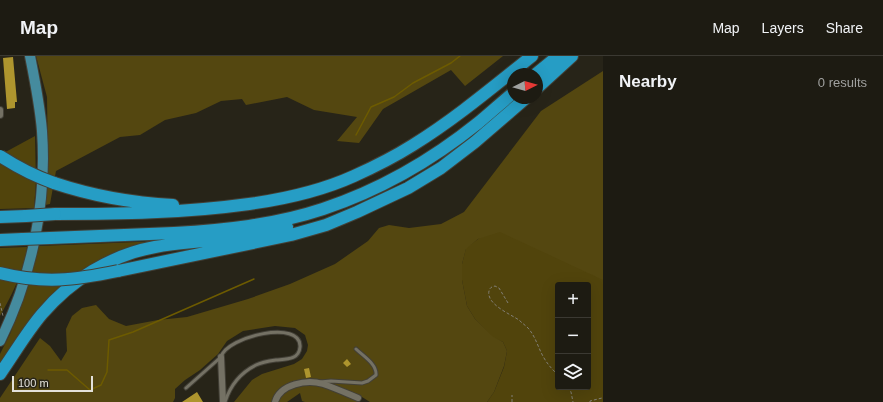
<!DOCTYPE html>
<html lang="en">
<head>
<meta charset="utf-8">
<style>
	:root { --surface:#1d1b12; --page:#2a2820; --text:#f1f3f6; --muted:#a0a19f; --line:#3b3932 }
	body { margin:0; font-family:Arial,sans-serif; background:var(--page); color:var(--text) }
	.controls { position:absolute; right:12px; bottom:12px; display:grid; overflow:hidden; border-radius:4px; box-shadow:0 4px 16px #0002 }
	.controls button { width:36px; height:36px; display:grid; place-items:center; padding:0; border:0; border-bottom:1px solid var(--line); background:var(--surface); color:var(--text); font:20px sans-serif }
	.compass { position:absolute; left:507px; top:12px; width:36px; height:36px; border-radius:50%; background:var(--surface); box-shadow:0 4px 16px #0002; rotate:85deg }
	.scale { position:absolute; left:12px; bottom:10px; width:81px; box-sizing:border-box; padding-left:4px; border:2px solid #e3e1da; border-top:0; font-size:11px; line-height:14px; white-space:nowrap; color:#e3e1da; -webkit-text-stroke:3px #272418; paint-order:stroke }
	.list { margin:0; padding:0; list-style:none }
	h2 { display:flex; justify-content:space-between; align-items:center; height:52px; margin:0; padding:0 16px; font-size:17px }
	h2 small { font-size:13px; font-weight:400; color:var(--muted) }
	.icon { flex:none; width:22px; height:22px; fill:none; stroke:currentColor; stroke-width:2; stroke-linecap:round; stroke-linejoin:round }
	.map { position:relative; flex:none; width:603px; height:346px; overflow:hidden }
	header { display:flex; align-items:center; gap:24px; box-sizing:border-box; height:56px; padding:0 20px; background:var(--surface); border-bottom:1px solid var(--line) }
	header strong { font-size:19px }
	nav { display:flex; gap:22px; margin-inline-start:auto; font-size:14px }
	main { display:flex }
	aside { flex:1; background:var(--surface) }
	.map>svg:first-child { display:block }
	.green { fill:#51440c; fill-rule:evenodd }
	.forest { fill:#544710 }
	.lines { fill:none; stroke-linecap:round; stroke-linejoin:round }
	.stream { stroke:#6d5b00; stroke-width:1.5 }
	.building { fill:#ae952e }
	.lane-casing { stroke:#434037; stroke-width:5 }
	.street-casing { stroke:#434037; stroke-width:8 }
	.primary-casing { stroke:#434037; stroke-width:12 }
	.highway-casing { stroke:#434037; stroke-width:14 }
	.path { stroke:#827f76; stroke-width:1; stroke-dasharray:3 2; stroke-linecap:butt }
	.lane { stroke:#747164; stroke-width:3 }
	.street { stroke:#747164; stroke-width:6 }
	.primary { stroke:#458b9e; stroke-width:10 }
	.highway { stroke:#269dc5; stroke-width:12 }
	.highway-bridge-casing { stroke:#434037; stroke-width:14; stroke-linecap:butt }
	.highway-bridge { stroke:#269dc5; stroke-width:12 }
</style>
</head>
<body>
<header>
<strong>Map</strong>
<nav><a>Map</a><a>Layers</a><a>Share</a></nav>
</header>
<main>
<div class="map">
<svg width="603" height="346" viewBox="0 0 603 346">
	<rect width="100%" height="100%" fill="#272418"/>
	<path class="green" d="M35,80L36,126L34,152L0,153V99Z
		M603,90V346H487L494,336L504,311L507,295L503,286L492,281L475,263L467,250L462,224V208L466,192ZM558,229H588V331H558Z
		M162,185L123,195L78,216L45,245L0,309V298L10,278L26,234L39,190Z
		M27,191C24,215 12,239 0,260V192Z"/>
	<path class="forest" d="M36,0H503L465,30L451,14L383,53L359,87L337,85L357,61L314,54L287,41L246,49L242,43L221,45L196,57L165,64L140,79L120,81L56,115L50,148L45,149L48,113L47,41Z
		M603,15V224L500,176L478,183L466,193L462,208V224L467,250L475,263L492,280L503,286L507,295L504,310L494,336L487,346H370L362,341L359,346H305L302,345L300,337L287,346H234L252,324L262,318L294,308L302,303L307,295L308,289L305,279L295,272L275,270L243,275L227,285L218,298L200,314L185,324L175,333V342L173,346H0V342L40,282L50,290L61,305L67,295L66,273L72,260L82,252L96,249L109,263L126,270L158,264L187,261L248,243L290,228L335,208L368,185L379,172L389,169L409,172L441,168L464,156L541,55Z"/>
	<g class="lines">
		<path class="stream" d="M356,79L371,51L394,41L413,27L451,7L460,0
			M48,314H67L90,334L101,329L107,316L109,284L133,276L254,223"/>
	</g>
	<path class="building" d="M13,1L17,46H15V52L7,53L3,2Z
		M347,303L351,308L347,311L343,307Z
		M309,312L311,321L306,322L304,313Z
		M197,336L203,346H182Z"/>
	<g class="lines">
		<defs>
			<path id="lane" d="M524,11L530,18
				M320,326L331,325L362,327L368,325L376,319C377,308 363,300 356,293
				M186,332L221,301C227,280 302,263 300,291C299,304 286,303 276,304C269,305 262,306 256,309C240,317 230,330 225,346"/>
			<path id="street" d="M0,54V59
				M221,301L223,346
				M275,346C280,328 307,323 323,328C335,332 346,337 358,342"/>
			<path id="primary" d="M0,285C32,221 47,146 42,75C40,50 35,25 30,0"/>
			<path id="highway" d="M536,18L558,0
				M537,32L572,0
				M54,127C93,140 132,147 173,149
				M55,158C120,158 184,157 249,148C285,143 321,135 354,120C374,111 394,101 413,89C455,63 493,31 532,0
				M0,161L26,160
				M50,182C91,180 133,179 174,177C224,174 275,169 323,153C380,134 432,104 478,67C490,57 501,47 513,37
				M0,184L23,183
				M118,215L291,179L326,169L357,156L408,132L441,112L475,86L526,42
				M0,318C14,298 26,277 42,258C71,224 111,199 155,191C177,187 199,186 222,183C244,181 266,176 287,171"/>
		</defs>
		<use href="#lane" class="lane-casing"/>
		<use href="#street" class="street-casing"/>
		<use href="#primary" class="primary-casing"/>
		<use href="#highway" class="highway-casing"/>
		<path class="path" d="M0,247L3,260
			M508,247L499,232L495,230C492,231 490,231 489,235C486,248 510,258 519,264C522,267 525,269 528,272C536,281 538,292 544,302C548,309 553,314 558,319
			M568,331L571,336L573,346
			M512,346V339
			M590,346V345L602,342L603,341"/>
		<use href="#lane" class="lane"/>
		<use href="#street" class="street"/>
		<use href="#primary" class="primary"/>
		<use href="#highway" class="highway"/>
		<defs>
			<path id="highway-bridge" d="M0,100C17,111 34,120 54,127
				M26,160L55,158
				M23,183L50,182
				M0,217C44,228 75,224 118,215"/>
		</defs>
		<use href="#highway-bridge" class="highway-bridge-casing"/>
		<use href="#highway-bridge" class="highway-bridge"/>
	</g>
</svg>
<div class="controls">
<button>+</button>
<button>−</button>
<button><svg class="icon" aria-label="layers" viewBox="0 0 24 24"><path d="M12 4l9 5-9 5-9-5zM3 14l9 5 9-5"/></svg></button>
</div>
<svg class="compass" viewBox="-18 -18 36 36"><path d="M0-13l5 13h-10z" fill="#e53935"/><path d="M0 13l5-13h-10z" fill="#a0a19f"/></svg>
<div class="scale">100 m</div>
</div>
<aside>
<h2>Nearby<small>0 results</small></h2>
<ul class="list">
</ul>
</aside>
</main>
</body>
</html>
